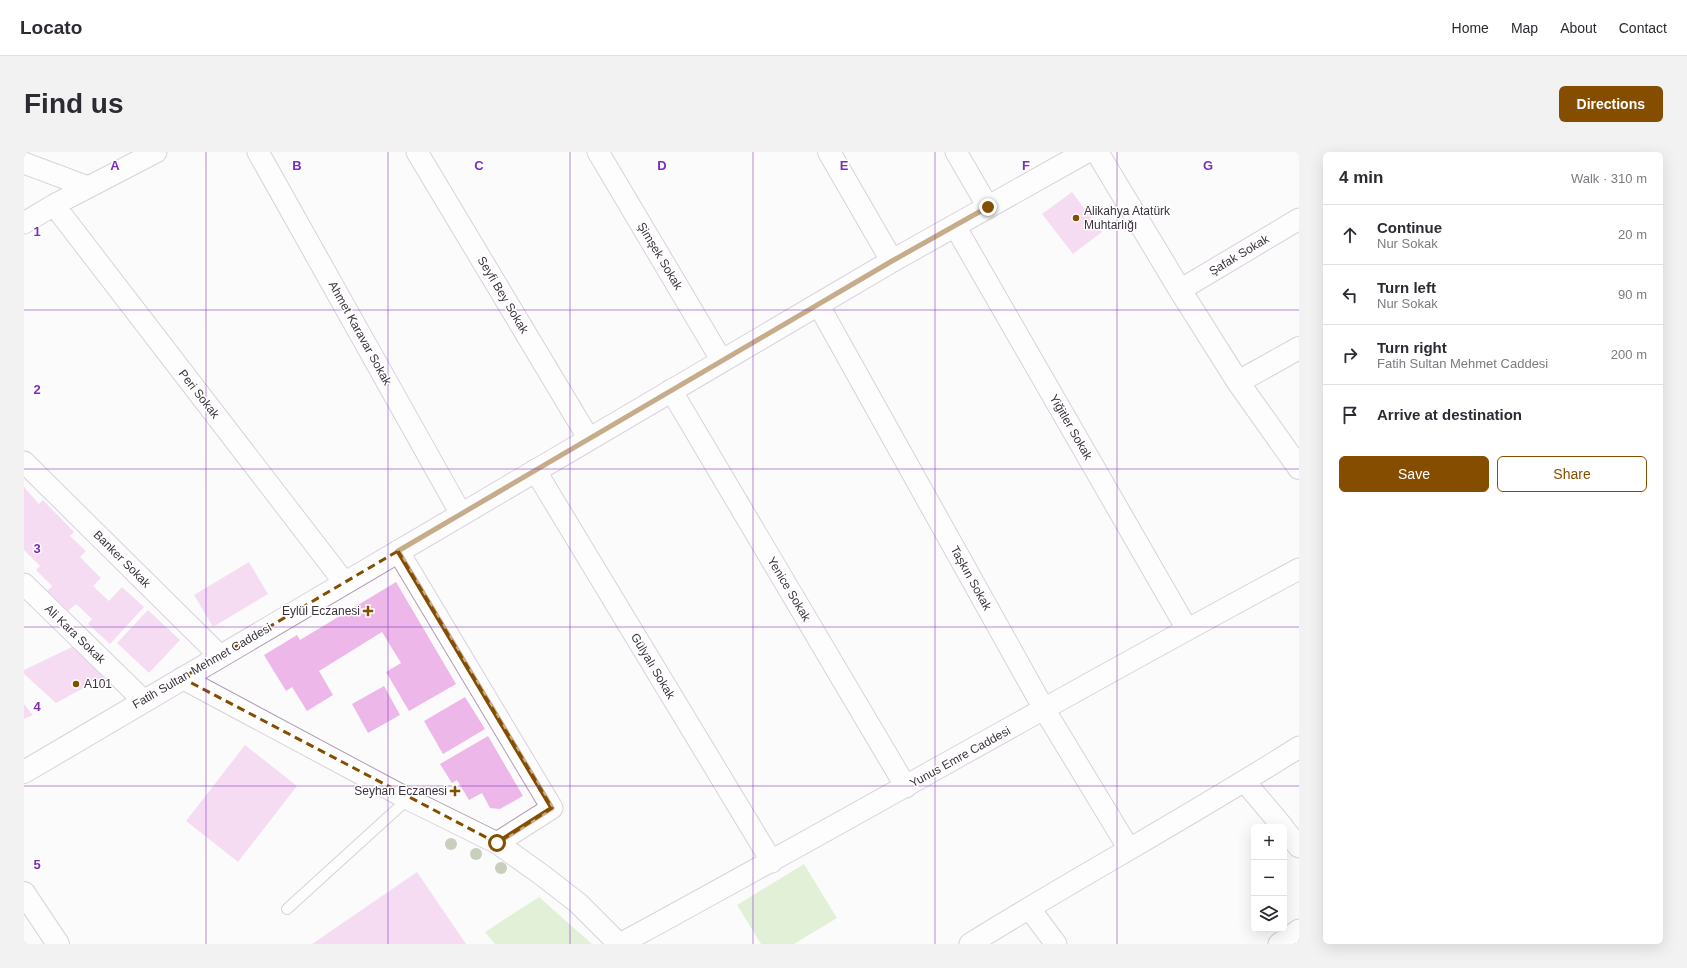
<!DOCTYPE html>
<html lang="en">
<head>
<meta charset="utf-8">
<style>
	:root { --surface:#fff; --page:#f2f2f3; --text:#2b2b33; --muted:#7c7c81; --line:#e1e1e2; --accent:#854d00 }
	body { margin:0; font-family:Helvetica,sans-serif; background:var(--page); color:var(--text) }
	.controls { position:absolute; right:12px; bottom:12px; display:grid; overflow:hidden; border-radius:6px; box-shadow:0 4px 16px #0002 }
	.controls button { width:36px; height:36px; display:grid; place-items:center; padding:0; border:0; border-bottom:1px solid var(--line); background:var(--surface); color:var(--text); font:20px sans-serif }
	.stop { position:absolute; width:12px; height:12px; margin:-9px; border:3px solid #854d00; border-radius:50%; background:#fff }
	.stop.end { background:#854d00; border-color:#fff; box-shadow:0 1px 4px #0008 }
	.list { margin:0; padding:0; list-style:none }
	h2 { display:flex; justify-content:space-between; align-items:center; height:52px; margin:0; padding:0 16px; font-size:17px }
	h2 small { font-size:13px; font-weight:400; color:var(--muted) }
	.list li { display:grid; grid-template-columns:26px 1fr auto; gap:12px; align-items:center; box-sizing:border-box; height:60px; padding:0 16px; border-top:1px solid var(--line) }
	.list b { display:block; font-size:15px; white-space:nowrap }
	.list p { margin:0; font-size:13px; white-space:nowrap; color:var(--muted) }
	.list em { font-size:13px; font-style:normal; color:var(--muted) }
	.actions { display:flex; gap:8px; padding:12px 16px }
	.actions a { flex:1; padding:9px 0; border:1px solid var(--accent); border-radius:6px; text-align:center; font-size:14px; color:var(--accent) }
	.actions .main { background:var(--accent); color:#fff }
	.icon { flex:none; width:22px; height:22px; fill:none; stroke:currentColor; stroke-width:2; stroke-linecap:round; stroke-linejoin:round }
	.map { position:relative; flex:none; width:1275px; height:792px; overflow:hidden; border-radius:6px }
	header { display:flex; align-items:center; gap:24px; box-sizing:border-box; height:56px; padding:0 20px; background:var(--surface); border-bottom:1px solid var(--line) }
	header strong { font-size:19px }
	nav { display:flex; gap:22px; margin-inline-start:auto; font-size:14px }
	.intro { display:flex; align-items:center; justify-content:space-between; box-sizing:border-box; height:96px; padding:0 24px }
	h1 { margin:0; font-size:28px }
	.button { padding:10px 18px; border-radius:6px; background:var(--accent); color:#fff; font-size:14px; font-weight:700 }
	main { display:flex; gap:24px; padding:0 24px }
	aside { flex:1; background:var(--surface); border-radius:6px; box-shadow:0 4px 16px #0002 }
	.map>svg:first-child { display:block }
	.green { fill:#c6e3ae }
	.building { fill:#eeb7e9 }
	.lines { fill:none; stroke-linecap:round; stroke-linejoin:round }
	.service-casing { stroke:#b29db9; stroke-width:12 }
	.minor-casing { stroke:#b29db9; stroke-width:23 }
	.tertiary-casing { stroke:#b29db9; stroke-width:24 }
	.secondary-casing { stroke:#b29db9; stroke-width:24 }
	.service { stroke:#fff; stroke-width:10 }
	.minor { stroke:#fff; stroke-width:21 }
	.tertiary { stroke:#fff; stroke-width:22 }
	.secondary { stroke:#fff; stroke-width:22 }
	.tree { fill:#899a74 }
	.route { stroke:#854d00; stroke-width:5 }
	.marked { fill:none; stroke:#854d00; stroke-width:3; stroke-dasharray:8 5; stroke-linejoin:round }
	.grid { fill:none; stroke:#7b2cbf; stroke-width:1; stroke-opacity:0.55 }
	.poi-dot { fill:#854d00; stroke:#fff; stroke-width:1.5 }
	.labels { text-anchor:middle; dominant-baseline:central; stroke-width:3; stroke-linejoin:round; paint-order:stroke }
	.poi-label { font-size:12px; fill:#3b323d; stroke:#fff; text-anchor:start }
	.street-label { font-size:12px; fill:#3b323d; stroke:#fff }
	.grid-label { font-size:13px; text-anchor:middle; font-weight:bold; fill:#7b2cbf; stroke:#fff; stroke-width:3; stroke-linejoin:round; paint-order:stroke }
</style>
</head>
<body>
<header>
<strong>Locato</strong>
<nav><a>Home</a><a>Map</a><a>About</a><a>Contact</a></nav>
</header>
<div class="intro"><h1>Find us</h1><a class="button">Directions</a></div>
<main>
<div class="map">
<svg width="1275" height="792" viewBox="0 0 1275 792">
	<rect width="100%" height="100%" fill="#fbfbfb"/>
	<path class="green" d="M780,712L813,766L770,792H737L713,753Z
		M515,745L568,792H471L461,780Z"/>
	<path class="building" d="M1048,40L1078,80L1049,102L1018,62Z
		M0,335L15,352L19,348L50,380L46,384L62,399L56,405L77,426L69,434L85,449L98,435L120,455L86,492L64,472L68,467L52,452L44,459L23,439L28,434L12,418L16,414L0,398Z
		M225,410L244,442L189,475L170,443Z
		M372,430L432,532L385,559L362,520L377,511L358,480L295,519L309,543L283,559L268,535L262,539L240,503L273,483L276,488Z
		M124,458L156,488L125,521L93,491Z
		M50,494L82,524L32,551L0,522V518Z
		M360,534L376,563L344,581L328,552Z
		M441,545L461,577L419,602L400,569Z
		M0,552L9,563L0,567Z
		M464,584L499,644L476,657L466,656L458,641L445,648L433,628L428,631L416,612Z
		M221,593L273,634L214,710L162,669Z
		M393,720L442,792H288Z"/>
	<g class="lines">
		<defs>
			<path id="service" d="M263,757L384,647"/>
			<path id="minor" d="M234,0L437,362
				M393,0L565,287
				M574,0L698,209
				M932,0L964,55
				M0,11L64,35
				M30,53L320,430
				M0,71L30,53L132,0
				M931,74L1163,477
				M1156,138L1275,67
				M794,152L1020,557L1105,697
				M647,238L882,635
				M0,310L196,504
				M511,318L748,710
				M374,399L528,656L473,691
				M0,432L119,548
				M158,526L384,647L473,691L518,723L554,751L595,792
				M1221,630L1259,675
				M1260,677L1275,695
				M1005,756L1032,792
				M596,792C823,669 1047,539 1275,417
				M946,792C1055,724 1167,664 1275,595
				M1255,792L1275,778"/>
			<path id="tertiary" d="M805,0L868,109
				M1073,0L1156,138L1214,230L1275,316
				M1214,230L1275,196
				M0,620L868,109L1062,0"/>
			<path id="secondary" d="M0,741L34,792"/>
		</defs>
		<use href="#service" class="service-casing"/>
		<use href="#minor" class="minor-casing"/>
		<use href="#tertiary" class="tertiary-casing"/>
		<use href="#secondary" class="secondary-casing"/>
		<use href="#service" class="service"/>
		<use href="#minor" class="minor"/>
		<use href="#tertiary" class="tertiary"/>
		<use href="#secondary" class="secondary"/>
	</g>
	<g class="tree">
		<circle cx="427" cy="692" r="6"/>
		<circle cx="452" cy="702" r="6"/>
		<circle cx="477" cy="716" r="6"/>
	</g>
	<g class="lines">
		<path class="route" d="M473,691L528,656L374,399L868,109L964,55"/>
	</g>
	<path d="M0 0H1275V792H0ZM374,399L528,656L473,691L158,526Z" fill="#fbfbfb" fill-opacity=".55" fill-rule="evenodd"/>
	<path class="marked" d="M374,399L528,656L473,691L158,526Z"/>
	<path class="grid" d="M182,0V792M364,0V792M546,0V792M729,0V792M911,0V792M1093,0V792M0,158H1275M0,317H1275M0,475H1275M0,634H1275"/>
	<g class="poi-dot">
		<circle cx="1052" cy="66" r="4"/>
		<path d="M342 453h4v4h4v4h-4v4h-4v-4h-4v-4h4z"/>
		<circle cx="52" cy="532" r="4"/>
		<path d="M429 633h4v4h4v4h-4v4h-4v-4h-4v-4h4z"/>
	</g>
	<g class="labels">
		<g class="poi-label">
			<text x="1060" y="59">Alikahya Atatürk<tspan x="1060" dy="14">Muhtarlığı</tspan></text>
			<text x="336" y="459" text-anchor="end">Eylül Eczanesi</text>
			<text x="60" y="532">A101</text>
			<text x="423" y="639" text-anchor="end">Seyhan Eczanesi</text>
		</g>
		<g class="street-label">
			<text transform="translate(1215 103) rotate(-31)">Şafak Sokak</text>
			<text transform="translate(636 104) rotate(59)">Şimşek Sokak</text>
			<text transform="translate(479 143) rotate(59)">Seyfi Bey Sokak</text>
			<text transform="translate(336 181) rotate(61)">Ahmet Karavar Sokak</text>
			<text transform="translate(175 242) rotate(52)">Peri Sokak</text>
			<text transform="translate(1047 275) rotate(60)">Yiğitler Sokak</text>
			<text transform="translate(98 407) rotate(45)">Banker Sokak</text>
			<text transform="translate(947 426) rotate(61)">Taşkın Sokak</text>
			<text transform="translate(765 437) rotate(59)">Yenice Sokak</text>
			<text transform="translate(51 482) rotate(44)">Ali Kara Sokak</text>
			<text transform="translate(178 514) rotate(-30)">Fatih Sultan Mehmet Caddesi</text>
			<text transform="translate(629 514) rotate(59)">Gülyalı Sokak</text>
			<text transform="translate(936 605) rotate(-29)">Yunus Emre Caddesi</text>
		</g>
	</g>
	<g class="grid-label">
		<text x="91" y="18">A</text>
		<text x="273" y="18">B</text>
		<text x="455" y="18">C</text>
		<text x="638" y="18">D</text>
		<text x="820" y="18">E</text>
		<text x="1002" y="18">F</text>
		<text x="1184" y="18">G</text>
		<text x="13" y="84">1</text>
		<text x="13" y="242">2</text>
		<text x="13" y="401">3</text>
		<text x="13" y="559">4</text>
		<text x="13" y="717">5</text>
	</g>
</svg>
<div class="controls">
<button>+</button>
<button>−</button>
<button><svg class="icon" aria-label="layers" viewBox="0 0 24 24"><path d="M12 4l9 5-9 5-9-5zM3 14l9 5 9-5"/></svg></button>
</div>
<div class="stop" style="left:473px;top:691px"></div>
<div class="stop end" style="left:964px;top:55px"></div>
</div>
<aside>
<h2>4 min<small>Walk · 310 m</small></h2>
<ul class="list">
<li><svg class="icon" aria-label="ahead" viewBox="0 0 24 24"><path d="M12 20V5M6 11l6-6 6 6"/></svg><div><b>Continue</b><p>Nur Sokak</p></div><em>20 m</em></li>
<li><svg class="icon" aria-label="left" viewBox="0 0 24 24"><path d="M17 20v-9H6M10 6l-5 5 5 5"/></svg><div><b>Turn left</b><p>Nur Sokak</p></div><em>90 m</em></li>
<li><svg class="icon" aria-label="right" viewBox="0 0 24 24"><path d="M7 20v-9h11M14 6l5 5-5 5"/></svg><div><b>Turn right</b><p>Fatih Sultan Mehmet Caddesi</p></div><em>200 m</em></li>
<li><svg class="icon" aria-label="arrive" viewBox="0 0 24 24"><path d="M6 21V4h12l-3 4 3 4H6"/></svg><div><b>Arrive at destination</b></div></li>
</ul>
<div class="actions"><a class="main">Save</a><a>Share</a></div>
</aside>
</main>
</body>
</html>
